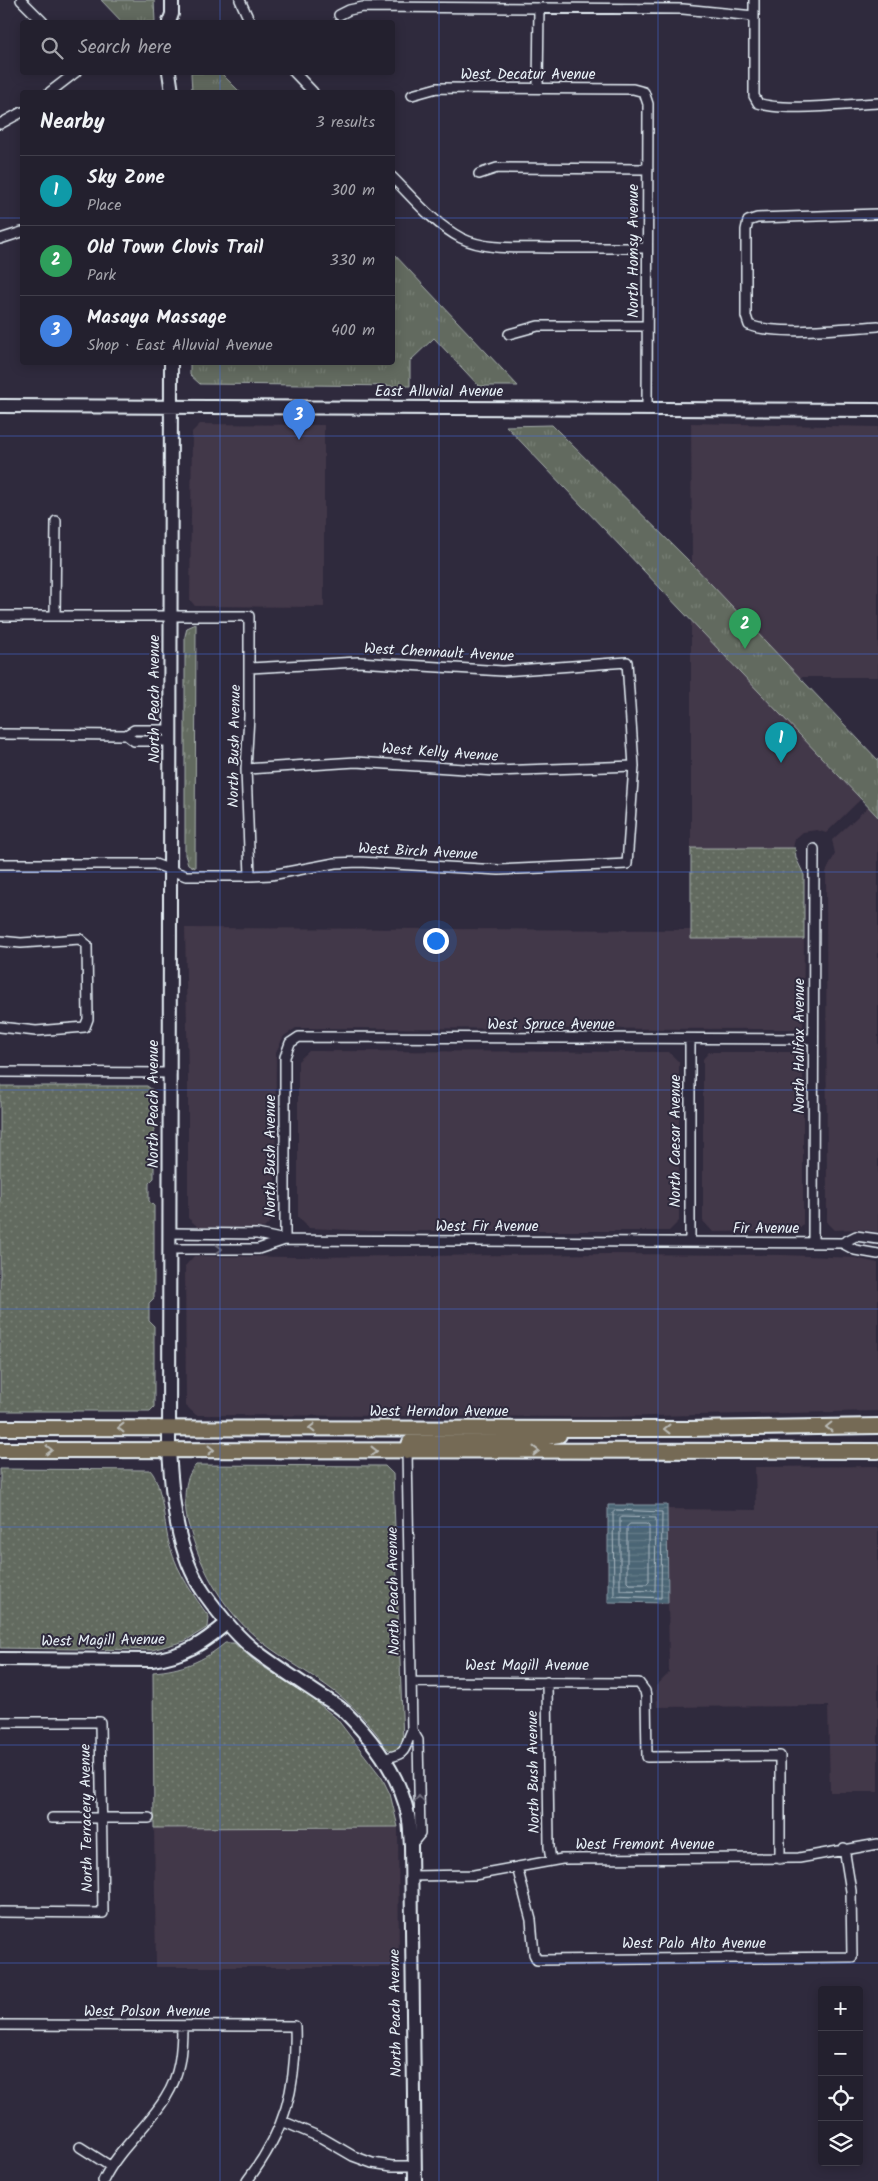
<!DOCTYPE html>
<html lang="en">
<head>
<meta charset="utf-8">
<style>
	:root { --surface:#23202e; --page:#2f2d3a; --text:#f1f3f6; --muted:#a3a3aa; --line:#403e4a; --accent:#b45309 }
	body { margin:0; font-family:Kalam,sans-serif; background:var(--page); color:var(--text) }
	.controls { position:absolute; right:15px; bottom:15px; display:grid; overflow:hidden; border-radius:5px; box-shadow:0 2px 12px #0003 }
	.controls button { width:45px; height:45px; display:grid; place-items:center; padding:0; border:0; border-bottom:1px solid var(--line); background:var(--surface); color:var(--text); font:25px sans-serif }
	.you { position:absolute; left:435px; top:940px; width:18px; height:18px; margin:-12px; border:4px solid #fff; border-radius:50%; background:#1a73e8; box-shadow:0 0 0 8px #1a73e833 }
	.badge { display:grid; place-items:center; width:32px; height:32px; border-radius:50%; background:var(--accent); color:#fff; font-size:16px; font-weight:700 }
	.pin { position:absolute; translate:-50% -41px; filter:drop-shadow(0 1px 2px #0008) }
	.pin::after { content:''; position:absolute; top:26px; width:18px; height:15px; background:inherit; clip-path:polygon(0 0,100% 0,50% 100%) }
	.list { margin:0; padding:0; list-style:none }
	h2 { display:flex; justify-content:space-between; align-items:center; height:65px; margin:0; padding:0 20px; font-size:21px }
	h2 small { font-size:16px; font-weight:400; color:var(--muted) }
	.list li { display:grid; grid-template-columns:32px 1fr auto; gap:15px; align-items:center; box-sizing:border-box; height:70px; padding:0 20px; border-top:1px solid var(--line) }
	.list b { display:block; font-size:19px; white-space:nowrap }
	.list p { margin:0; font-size:16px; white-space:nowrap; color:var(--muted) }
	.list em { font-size:16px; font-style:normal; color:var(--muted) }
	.icon { flex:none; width:28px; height:28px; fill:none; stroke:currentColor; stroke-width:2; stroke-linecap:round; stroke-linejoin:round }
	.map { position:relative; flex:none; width:878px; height:2181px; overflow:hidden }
	.search { position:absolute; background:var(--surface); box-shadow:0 2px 12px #0003; left:20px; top:20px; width:375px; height:55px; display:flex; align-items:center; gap:12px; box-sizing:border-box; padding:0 18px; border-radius:5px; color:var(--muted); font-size:19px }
	.panel { position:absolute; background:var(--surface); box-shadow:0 2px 12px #0003; left:20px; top:90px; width:375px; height:275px; border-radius:5px }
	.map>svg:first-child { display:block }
	.built { fill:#423748 }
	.grass { fill:url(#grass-dots); stroke:#a5aeab }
	.park { fill:url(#park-tufts); stroke:#a5aeab }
	.water { fill:url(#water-rules); stroke:#8a9da9 }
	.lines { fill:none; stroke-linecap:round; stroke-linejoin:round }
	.shore { stroke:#aab9c3; stroke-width:1 }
	.street-casing { stroke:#e8f1f8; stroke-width:12 }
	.secondary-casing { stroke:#e8f1f8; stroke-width:16 }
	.primary-casing { stroke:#e8f1f8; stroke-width:18 }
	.street { stroke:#2f2a3d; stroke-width:9 }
	.secondary { stroke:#2f2a3d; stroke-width:12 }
	.primary { stroke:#756a55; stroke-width:14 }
	.oneway { stroke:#70707e }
	.oneway2 { stroke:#babbb7 }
	.grid { fill:none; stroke:#466fde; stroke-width:1; stroke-opacity:0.55 }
	.labels { text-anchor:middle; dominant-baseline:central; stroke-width:4; stroke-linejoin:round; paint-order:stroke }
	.street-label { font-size:15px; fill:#e8f1f8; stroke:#2f2a3d }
</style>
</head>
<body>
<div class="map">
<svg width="878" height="2181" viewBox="0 0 878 2181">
	<defs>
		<pattern id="grass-dots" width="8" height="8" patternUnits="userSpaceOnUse" patternTransform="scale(1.25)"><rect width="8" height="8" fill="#626a5e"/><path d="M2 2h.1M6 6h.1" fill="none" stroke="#788076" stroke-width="1.8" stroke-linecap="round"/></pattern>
		<pattern id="park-tufts" width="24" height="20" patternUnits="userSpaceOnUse" patternTransform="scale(1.25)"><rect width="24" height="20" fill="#626a5e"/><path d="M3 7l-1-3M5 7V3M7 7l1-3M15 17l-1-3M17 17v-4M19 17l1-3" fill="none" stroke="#788076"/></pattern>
		<pattern id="water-rules" width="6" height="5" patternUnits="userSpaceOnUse" patternTransform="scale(1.25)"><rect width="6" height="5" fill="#4c6574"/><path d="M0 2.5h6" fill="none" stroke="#667c89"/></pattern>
	</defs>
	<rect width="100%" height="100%" fill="#2f2a3d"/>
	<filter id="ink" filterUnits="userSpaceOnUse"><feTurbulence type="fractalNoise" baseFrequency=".02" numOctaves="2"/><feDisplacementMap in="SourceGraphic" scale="10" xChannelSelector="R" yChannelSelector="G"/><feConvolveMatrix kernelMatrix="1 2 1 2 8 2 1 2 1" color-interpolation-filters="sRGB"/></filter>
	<g filter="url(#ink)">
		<path class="built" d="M691,423L878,427V677H798L692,564Z
			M200,424L324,425V607L195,606L190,600L192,432Z
			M691,621L861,799L826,833L817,830L803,832L795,839L793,848H691Z
			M868,807L878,817V1232L858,1229L834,1230L827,1223L826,872L835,854L832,840Z
			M185,928L691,930V939H804L803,1029L296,1028L284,1036L276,1052L275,1217L264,1228L198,1227L188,1218V1078Z
			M309,1051L669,1052L679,1062V1221L669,1231H369L309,1228L298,1217V1061Z
			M709,1052H797L803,1059V1224L797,1231L713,1232L703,1221V1059Z
			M608,1254L784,1255L855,1258L878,1263V1411L606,1417L196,1415L186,1406L185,1266L194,1256L298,1257Z
			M878,1466V1792H830L828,1706L657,1707L656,1686L669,1673L667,1509L756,1510L755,1467Z
			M398,1827L399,1967H156L154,1828Z"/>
		<path class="grass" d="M691,848H795L796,858L804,875V939H691Z
			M0,1086H147L154,1091V1178L149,1183V1201L154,1206V1298L149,1303V1321L154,1326V1407L150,1411H0Z
			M196,1465L385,1466L393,1474L403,1742L399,1749C395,1751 391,1752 388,1749C383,1746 380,1738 377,1734C367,1722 357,1710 345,1700C322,1680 295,1666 270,1648C227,1617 202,1574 188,1523C184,1505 182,1479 196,1465Z
			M0,1469L150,1470C163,1483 164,1528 170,1547C178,1573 193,1595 209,1617L208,1627L185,1641L152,1650L0,1648Z
			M225,1643H234L257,1663L313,1699L337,1719L382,1778L390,1794L398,1827L154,1828L153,1672C181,1670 204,1661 225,1643Z"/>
		<path class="park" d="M101,0H154L155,22H122Z
			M191,73H221L240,92H192Z
			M393,253L518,386H479L434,338L410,361V386L200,384L190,375V363L392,362Z
			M552,425L692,564L878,760V817L506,426Z
			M196,624L195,868L188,864L185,855V636L187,628Z"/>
		<path class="water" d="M608,1505H667L668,1603L608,1602Z"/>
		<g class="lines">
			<path class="shore" d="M616,1510L662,1512L661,1598L614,1596L613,1513Z
				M622,1517L656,1518L655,1591L620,1590V1519Z
				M630,1524H646L649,1526V1581L647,1584H629L627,1582V1527Z"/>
			<defs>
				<path id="street" d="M21,0L43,22
					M240,0L250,22
					M754,0V96L758,103C782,112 850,104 878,103
					M339,15L349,10L363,7L683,9L754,16
					M294,72L313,92
					M538,88L539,8
					M50,92L76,72
					M412,95L437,88L633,89L644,92L648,104L647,410
					M0,124L22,112
					M479,174L497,168L648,169
					M392,177C414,199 433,223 461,238C487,251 523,247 551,248C583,248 615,248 647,248
					M878,214L757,218L748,221L746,230V316L749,325C776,336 846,328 878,326
					M0,239L22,232
					M509,334L538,326H647
					M0,616H249V716L246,769L250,876
					M55,616L56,521
					M0,734L126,735L134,730H171
					M126,735L134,741H171
					M246,769L356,762L495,771L634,766
					M0,864H155L186,876H250L271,875L335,863L360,862L499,870L627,864L634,766L627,662L503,671L358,662L250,668
					M0,941L21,943L80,939L87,945L88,1019L85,1027L36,1031L0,1027
					M690,1040V1242
					M0,1072L171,1073
					M170,1233L257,1234L285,1240L842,1243L856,1236L878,1239
					M285,1240V1057L290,1043L299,1037L813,1039
					M813,1242L814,849
					M842,1243L855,1250L878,1254
					M170,1249H258L285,1240
					M407,1451L412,1730L418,1740L420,1834L411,1845
					M412,1682L639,1683L645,1691L646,1696L647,1757L780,1756V1859
					M547,1682L549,1847L551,1860
					M0,1722H100L103,1913L0,1912
					M383,1759C410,1752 402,1752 412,1730
					M52,1818H149
					M517,1867L531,1920L534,1954L537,1960L852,1957L851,1891L844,1848
					M411,1876L474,1875L562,1859L799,1858L878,1844
					M0,2025L295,2026C297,2088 285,2131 247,2181
					M282,2121L322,2138L353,2156L372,2163L392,2166H414
					M80,2147L110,2166
					M103,2181C118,2149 148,2127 166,2097C180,2075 182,2050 182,2026"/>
				<path id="secondary" d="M169,22L172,14V0
					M169,72L172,92
					M171,362L169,1450C172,1497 176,1553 204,1593C219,1614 237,1637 257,1652C277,1667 299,1681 320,1695C328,1700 338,1705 345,1712C372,1739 400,1776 408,1815C410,1824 410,1835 411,1845L415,2181
					M0,406L878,410
					M0,1659L152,1660C186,1655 202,1644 227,1623"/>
				<path id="primary" d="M0,1428L687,1429L878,1426
					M0,1450L878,1451
					M407,1451L410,1442L417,1438H539L559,1435"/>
			</defs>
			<use href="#street" class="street-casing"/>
			<use href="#secondary" class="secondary-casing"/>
			<use href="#primary" class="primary-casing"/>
			<use href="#street" class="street"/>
			<use href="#secondary" class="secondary"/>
			<use href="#primary" class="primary"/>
		</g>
		<defs><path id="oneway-chevron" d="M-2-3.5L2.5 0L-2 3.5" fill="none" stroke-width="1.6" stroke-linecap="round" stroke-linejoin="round" transform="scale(1.25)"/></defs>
		<g class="oneway">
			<use href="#oneway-chevron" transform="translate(219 1249)"/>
			<use href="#oneway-chevron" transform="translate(419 1799) rotate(-91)"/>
		</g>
		<g class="oneway2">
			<use href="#oneway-chevron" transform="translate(829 1427) rotate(179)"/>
			<use href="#oneway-chevron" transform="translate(121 1428) rotate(-180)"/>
			<use href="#oneway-chevron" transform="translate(312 1428) rotate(-180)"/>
			<use href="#oneway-chevron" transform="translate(667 1429) rotate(-180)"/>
			<use href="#oneway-chevron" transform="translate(49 1450)"/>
			<use href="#oneway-chevron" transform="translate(211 1450)"/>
			<use href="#oneway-chevron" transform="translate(374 1451)"/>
			<use href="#oneway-chevron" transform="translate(536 1451)"/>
		</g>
	</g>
	<path class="grid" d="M220,0V22M439,0V2181M658,0V2181M220,72V92M0,218H22M392,218H878M220,362V2181M0,436H878M0,654H878M0,872H878M0,1090H878M0,1309H878M0,1527H878M0,1745H878M0,1963H878"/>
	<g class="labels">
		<g class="street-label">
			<text x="528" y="75">West Decatur Avenue</text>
			<text transform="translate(634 251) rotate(-90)">North Homsy Avenue</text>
			<text x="439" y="392">East Alluvial Avenue</text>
			<text transform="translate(439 653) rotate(3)">West Chennault Avenue</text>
			<text transform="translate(155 699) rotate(-90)">North Peach Avenue</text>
			<text transform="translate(235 746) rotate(-89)">North Bush Avenue</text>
			<text transform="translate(440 753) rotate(4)">West Kelly Avenue</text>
			<text transform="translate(418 852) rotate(3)">West Birch Avenue</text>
			<text x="551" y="1025">West Spruce Avenue</text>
			<text transform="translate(800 1046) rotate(-90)">North Halifax Avenue</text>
			<text transform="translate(154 1104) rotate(-90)">North Peach Avenue</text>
			<text transform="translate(676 1141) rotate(-90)">North Caesar Avenue</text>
			<text transform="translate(271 1156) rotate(-90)">North Bush Avenue</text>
			<text x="487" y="1227">West Fir Avenue</text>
			<text x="766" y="1229">Fir Avenue</text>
			<text x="439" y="1412">West Herndon Avenue</text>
			<text transform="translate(394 1591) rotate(-91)">North Peach Avenue</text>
			<text transform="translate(103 1641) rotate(-1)">West Magill Avenue</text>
			<text x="527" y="1666">West Magill Avenue</text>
			<text transform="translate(534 1772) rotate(-91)">North Bush Avenue</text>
			<text transform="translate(87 1818) rotate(-91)">North Terracery Avenue</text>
			<text x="645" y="1845">West Fremont Avenue</text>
			<text x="694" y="1944">West Palo Alto Avenue</text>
			<text x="147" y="2012">West Polson Avenue</text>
			<text transform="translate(396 2013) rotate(-91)">North Peach Avenue</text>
		</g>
	</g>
</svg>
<div class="controls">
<button>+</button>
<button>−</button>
<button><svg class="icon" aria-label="locate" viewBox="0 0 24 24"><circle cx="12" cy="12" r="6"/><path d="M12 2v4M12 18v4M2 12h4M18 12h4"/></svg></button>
<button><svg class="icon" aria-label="layers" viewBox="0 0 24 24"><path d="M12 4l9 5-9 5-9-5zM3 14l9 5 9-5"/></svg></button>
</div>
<div class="you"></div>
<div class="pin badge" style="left:781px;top:763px;background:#0f9aa8">1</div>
<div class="pin badge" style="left:745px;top:649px;background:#2e9e5b">2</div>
<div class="pin badge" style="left:299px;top:440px;background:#3f7fe0">3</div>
<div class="search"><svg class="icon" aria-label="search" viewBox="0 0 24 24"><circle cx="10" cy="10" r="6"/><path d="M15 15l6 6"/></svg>Search here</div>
<section class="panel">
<h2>Nearby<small>3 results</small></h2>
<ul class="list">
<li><span class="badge" style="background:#0f9aa8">1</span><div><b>Sky Zone</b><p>Place</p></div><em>300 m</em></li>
<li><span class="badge" style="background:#2e9e5b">2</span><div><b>Old Town Clovis Trail</b><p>Park</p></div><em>330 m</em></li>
<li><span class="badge" style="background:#3f7fe0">3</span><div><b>Masaya Massage</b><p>Shop · East Alluvial Avenue</p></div><em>400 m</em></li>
</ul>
</section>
</div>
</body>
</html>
